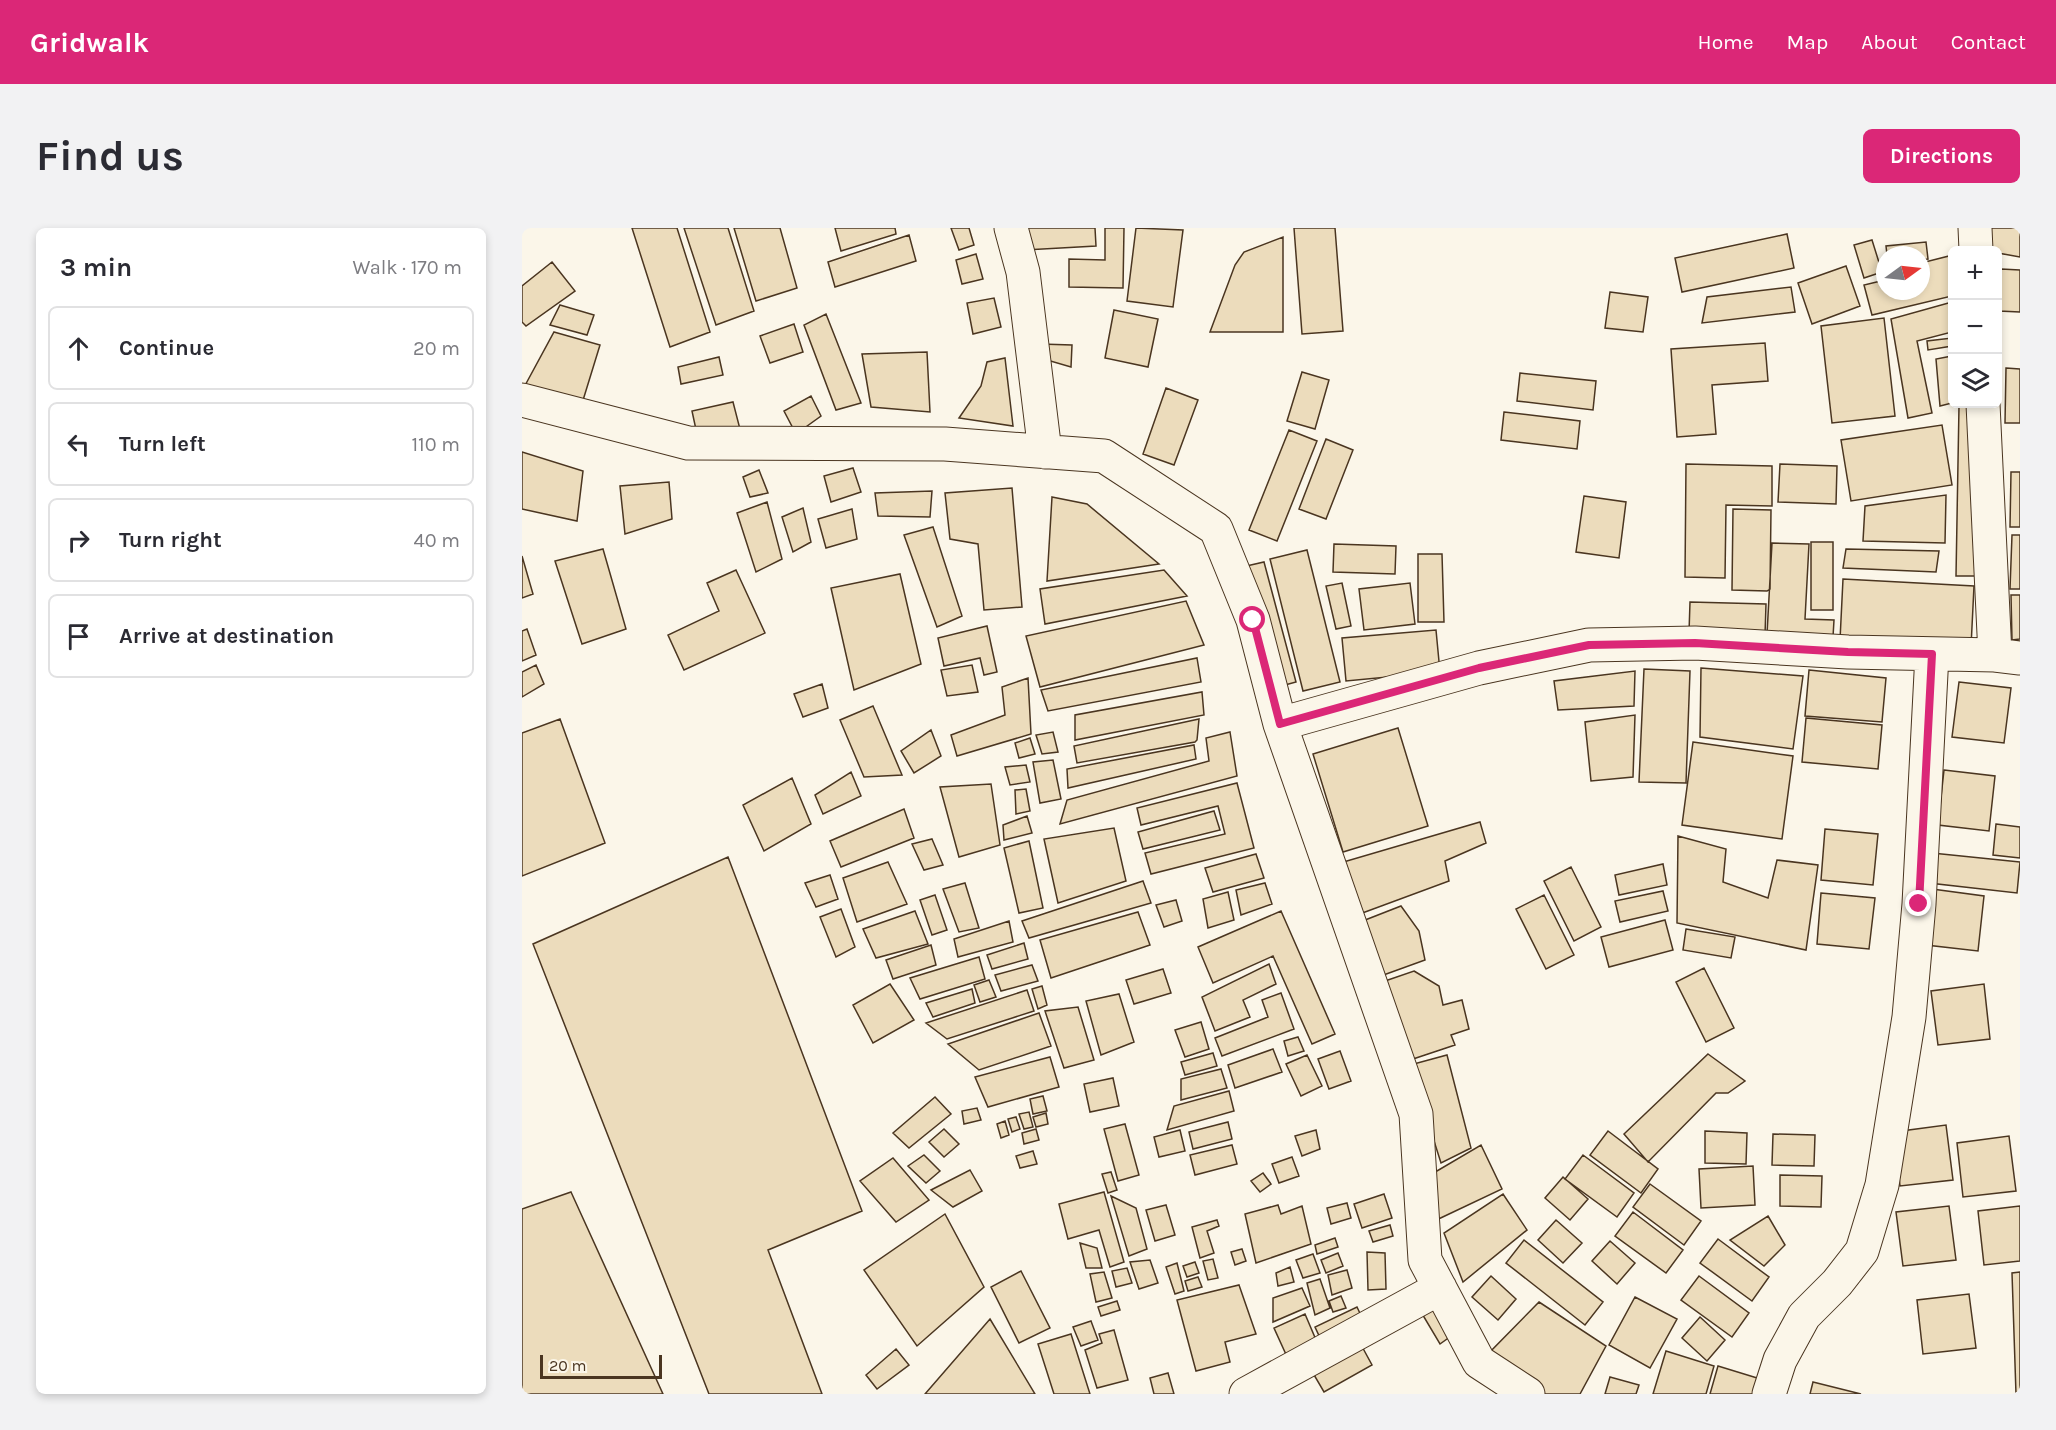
<!DOCTYPE html>
<html lang="en">
<head>
<meta charset="utf-8">
<style>
	:root { --surface:#fff; --page:#f2f2f3; --text:#2b2b33; --muted:#7c7c81; --line:#e1e1e2; --accent:#db2777 }
	body { margin:0; font-family:Karla,sans-serif; background:var(--page); color:var(--text) }
	.controls { position:absolute; right:18px; top:18px; display:grid; overflow:hidden; border-radius:9px; box-shadow:0 3px 9px #0003 }
	.controls button { width:54px; height:54px; display:grid; place-items:center; padding:0; border:0; border-bottom:2px solid var(--line); background:var(--surface); color:var(--text); font:30px sans-serif }
	.compass { position:absolute; left:1354px; top:18px; width:54px; height:54px; border-radius:50%; background:var(--surface); box-shadow:0 3px 9px #0003; rotate:75deg }
	.scale { position:absolute; left:18px; bottom:15px; width:122px; box-sizing:border-box; padding-left:6px; border:3px solid #4a3520; border-top:0; font-size:16px; line-height:21px; white-space:nowrap; color:#4a3520; -webkit-text-stroke:4px #fbf6e9; paint-order:stroke }
	.stop { position:absolute; width:18px; height:18px; margin:-14px; border:4px solid #db2777; border-radius:50%; background:#fff }
	.stop.end { background:#db2777; border-color:#fff; box-shadow:0 2px 6px #0008 }
	.list { margin:0; padding:0; list-style:none }
	h2 { display:flex; justify-content:space-between; align-items:center; height:78px; margin:0; padding:0 24px; font-size:26px }
	h2 small { font-size:20px; font-weight:400; color:var(--muted) }
	.list li { display:grid; grid-template-columns:39px 1fr auto; gap:18px; align-items:center; box-sizing:border-box; height:84px; margin:0 12px 12px; padding:0 12px; border:2px solid var(--line); border-radius:9px }
	.list b { display:block; font-size:22px; white-space:nowrap }
	.list em { font-size:20px; font-style:normal; color:var(--muted) }
	.icon { flex:none; width:33px; height:33px; fill:none; stroke:currentColor; stroke-width:2; stroke-linecap:round; stroke-linejoin:round }
	.map { position:relative; flex:none; width:1498px; height:1166px; overflow:hidden; border-radius:9px }
	header { display:flex; align-items:center; gap:36px; box-sizing:border-box; height:84px; padding:0 30px; background:var(--accent); color:#fff }
	header strong { font-size:28px }
	nav { display:flex; gap:33px; margin-inline-start:auto; font-size:21px }
	.intro { display:flex; align-items:center; justify-content:space-between; box-sizing:border-box; height:144px; padding:0 36px }
	h1 { margin:0; font-size:42px }
	.button { padding:15px 27px; border-radius:9px; background:var(--accent); color:#fff; font-size:21px; font-weight:700 }
	main { display:flex; gap:36px; padding:0 36px }
	aside { flex:1; background:var(--surface); border-radius:9px; box-shadow:0 3px 9px #0003 }
	.map>svg:first-child { display:block }
	.building { fill:#ecdcbc; stroke:#4a3520; stroke-width:1.5 }
	.lines { fill:none; stroke-linecap:round; stroke-linejoin:round }
	.minor-casing { stroke:#4a3520; stroke-width:35 }
	.minor { stroke:#fbf6e9; stroke-width:33 }
	.route { stroke:#db2777; stroke-width:8 }
</style>
</head>
<body>
<header>
<strong>Gridwalk</strong>
<nav><a>Home</a><a>Map</a><a>About</a><a>Contact</a></nav>
</header>
<div class="intro"><h1>Find us</h1><a class="button">Directions</a></div>
<main>
<aside>
<h2>3 min<small>Walk · 170 m</small></h2>
<ul class="list">
<li><svg class="icon" aria-label="ahead" viewBox="0 0 24 24"><path d="M12 20V5M6 11l6-6 6 6"/></svg><div><b>Continue</b></div><em>20 m</em></li>
<li><svg class="icon" aria-label="left" viewBox="0 0 24 24"><path d="M17 20v-9H6M10 6l-5 5 5 5"/></svg><div><b>Turn left</b></div><em>110 m</em></li>
<li><svg class="icon" aria-label="right" viewBox="0 0 24 24"><path d="M7 20v-9h11M14 6l5 5-5 5"/></svg><div><b>Turn right</b></div><em>40 m</em></li>
<li><svg class="icon" aria-label="arrive" viewBox="0 0 24 24"><path d="M6 21V4h12l-3 4 3 4H6"/></svg><div><b>Arrive at destination</b></div></li>
</ul>
</aside>
<div class="map">
<svg width="1498" height="1166" viewBox="0 0 1498 1166">
	<rect width="100%" height="100%" fill="#fbf6e9"/>
	<path class="building" d="M110,0H155L188,104L148,119Z
		M162,0H206L232,83L194,97Z
		M212,0H258L275,60L234,73Z
		M313,0H373L374,6L319,23Z
		M429,0H447L452,17L437,22Z
		M502,0H573L574,18L503,22Z
		M583,0H602L601,60L547,59V31L583,32Z
		M614,0L661,2L651,79L605,73Z
		M772,0H813L821,103L780,106Z
		M1466,0H1498V29L1476,25V22H1462Z
		M1265,6L1272,40L1160,64L1153,30Z
		M387,7L394,33L313,59L306,34Z
		M761,9V104H688L713,37L722,24Z
		M1350,12L1360,44L1342,50L1332,17Z
		M1404,14L1406,31L1399,32V27H1365L1364,18Z
		M454,26L461,51L440,56L434,32Z
		M1427,28L1430,43V68L1350,87L1342,57L1363,52V63H1399V35Z
		M30,34L53,63L4,98L0,94V58Z
		M1324,38L1338,78L1290,96L1276,55Z
		M1479,41L1498,42V84L1477,83Z
		M1269,59L1273,84L1180,95L1185,69Z
		M1088,64L1126,69L1121,104L1083,100Z
		M472,70L479,99L451,106L445,75Z
		M1430,74V104L1395,113L1410,185L1386,190L1369,91Z
		M38,77L72,87L65,107L28,97Z
		M592,82L636,91L626,139L583,130Z
		M304,86L339,175L314,182L282,97Z
		M1362,90L1373,188L1310,195L1299,98Z
		M272,96L281,124L248,135L238,108Z
		M32,104L78,117L58,182L0,163Z
		M1430,110V118L1406,122L1405,113Z
		M1243,115L1246,153L1190,157L1194,206L1155,209L1149,121Z
		M518,116L550,117L549,139L518,130Z
		M405,124L408,184L349,179L340,126Z
		M1430,128V175L1418,178L1414,131Z
		M197,129L201,147L159,156L156,139Z
		M483,130L491,198L437,190L459,158L465,134Z
		M1484,140L1498,141V195H1483Z
		M780,144L807,152L793,201L765,193Z
		M998,145L1074,153L1071,182L995,173Z
		M644,160L676,172L652,237L621,226Z
		M289,168L299,188L274,206L262,183Z
		M211,174L219,205L176,211L170,183Z
		M1437,178L1457,179L1453,348H1434Z
		M982,184L1058,193L1055,221L979,212Z
		M1420,197L1430,257L1329,273L1319,212Z
		M767,202L795,213L755,313L727,302Z
		M804,211L831,222L804,291L777,281Z
		M0,224L61,243L55,293L0,281Z
		M1164,236L1250,238V278L1204,277L1203,350L1163,349Z
		M1258,236L1315,238L1314,276L1256,274Z
		M331,240L339,264L309,274L302,248Z
		M237,242L246,265L228,269L221,249Z
		M1489,244H1498V299H1488Z
		M147,254L150,291L103,306L98,258Z
		M490,260L500,379L462,382L456,316L428,311L423,265Z
		M410,263L408,289L356,288L353,265Z
		M1424,267L1423,315L1341,313L1343,278Z
		M1062,268L1104,274L1097,330L1054,324Z
		M530,269L565,276L637,336L525,353Z
		M245,274L260,331L234,344L215,285Z
		M281,280L289,314L271,324L260,289Z
		M330,281L335,311L304,320L296,291Z
		M1211,281L1249,282L1248,361L1245,363L1210,362Z
		M411,299L440,388L415,399L382,307Z
		M1490,307H1498V361H1488Z
		M1289,314H1311V382H1289Z
		M1250,315L1287,316L1283,391L1312,392L1311,409L1245,406Z
		M812,316L874,318L873,346L811,344Z
		M81,321L104,401L60,416L33,333Z
		M1324,321L1417,323L1414,344L1321,340Z
		M785,322L818,454L781,463L748,331Z
		M896,326H920L922,394H896Z
		M0,328L11,366L0,370Z
		M742,334L774,454L752,460L720,339Z
		M214,342L243,405L162,442L146,407L197,383L185,355Z
		M642,342L665,368L523,396L518,361Z
		M378,346L399,436L332,462L309,360Z
		M1321,351L1452,358L1449,419L1318,412Z
		M820,355L829,398L814,401L804,358Z
		M888,355L893,396L842,402L837,361Z
		M1489,367H1498V411L1490,412Z
		M664,373L682,417L518,459L504,408Z
		M1168,374L1244,376L1243,407L1167,405Z
		M465,398L475,444L462,447L458,430L422,438L416,410Z
		M5,401L14,427L0,433V403Z
		M914,402L918,444L824,453L820,410Z
		M675,430L679,454L526,483L519,462Z
		M14,437L22,456L0,469V444Z
		M450,437L456,464L425,468L419,442Z
		M1179,440L1281,448L1271,521L1178,509Z
		M1122,441L1168,443L1164,555L1117,554Z
		M1287,442L1364,450L1360,494L1283,488Z
		M1113,443L1112,478L1036,482L1032,453Z
		M506,450L509,506L435,528L429,507L483,487L480,459Z
		M1437,454L1489,460L1482,515L1430,509Z
		M300,456L306,480L281,489L272,466Z
		M680,464L682,487L553,512V487Z
		M351,478L380,547L342,549L318,492Z
		M1113,487L1111,549L1069,553L1063,494Z
		M1284,490L1360,497L1356,541L1280,534Z
		M38,491L83,615L0,648V505Z
		M677,491L675,512L673,514L555,535L552,518Z
		M876,500L906,598L821,624L791,526Z
		M409,502L419,528L392,545L379,523Z
		M531,504L536,524L520,526L514,507Z
		M708,504L715,548L538,596L545,572L687,533L684,510Z
		M508,510L513,526L497,530L493,515Z
		M1171,514L1271,528L1260,611L1160,597Z
		M672,517L674,531L546,560L545,541Z
		M531,532L539,571L518,575L511,534Z
		M504,537L508,554L488,557L483,539Z
		M1422,542L1473,548L1467,603L1416,597Z
		M329,544L339,568L301,586L293,567Z
		M270,550L289,596L242,623L221,577Z
		M715,555L732,620L629,646L623,625L703,606L696,578L619,597L615,580Z
		M469,556L478,617L437,629L418,559Z
		M504,561L508,583L494,586L493,562Z
		M382,581L392,610L319,639L308,613Z
		M692,583L698,602L621,621L616,604Z
		M505,588L510,605L482,612L481,597Z
		M958,594L964,615L923,633L927,653L835,687L818,635Z
		M1474,596L1498,599V630L1471,627Z
		M592,600L604,653L536,675L522,611Z
		M1303,601L1356,606L1351,657L1299,652Z
		M1156,608L1204,621L1201,654L1246,670L1255,632L1296,637L1284,722L1155,695Z
		M410,611L421,637L402,642L390,616Z
		M507,613L521,680L497,685L482,620Z
		M1410,625L1498,634L1495,665L1407,655Z
		M734,626L742,650L691,664L683,640Z
		M206,629L340,983L246,1022L300,1166H187L11,716Z
		M366,634L385,676L335,694L321,650Z
		M1141,636L1145,657L1097,667L1093,647Z
		M1049,639L1079,699L1052,713L1022,653Z
		M308,647L316,671L294,679L283,655Z
		M621,653L629,675L507,710L500,693Z
		M443,655L457,700L437,704L421,661Z
		M743,655L750,676L719,687L714,662Z
		M1410,661L1462,668L1456,723L1404,717Z
		M1141,663L1146,683L1098,694L1093,673Z
		M706,664L712,692L686,700L681,671Z
		M1299,665L1353,670L1347,721L1295,716Z
		M413,667L425,702L410,707L398,672Z
		M1022,667L1052,727L1024,741L994,681Z
		M654,672L660,693L642,699L634,677Z
		M879,678L897,703L903,732L856,749L838,694Z
		M319,681L333,719L314,729L298,689Z
		M393,683L406,716L354,730L341,701Z
		M759,683L813,806L790,816L751,728L691,755L676,719Z
		M616,684L628,717L529,750L518,712Z
		M1143,692L1151,722L1087,739L1079,709Z
		M487,693L491,714L436,729L432,711Z
		M1164,701L1213,709L1209,730L1161,722Z
		M502,715L506,731L470,741L465,727Z
		M409,717L414,737L371,751L364,732Z
		M457,729L463,751L398,771L388,750Z
		M747,736L754,756L721,772L728,789L693,803L680,769Z
		M510,737L516,753L479,763L473,747Z
		M1182,740L1212,800L1184,814L1154,754Z
		M641,741L649,765L612,776L604,752Z
		M892,743L917,758L921,777L940,772L947,801L929,807L933,817L891,831L863,753Z
		M467,752L474,769L458,774L452,757Z
		M368,756L392,792L351,815L331,777Z
		M1462,756L1468,811L1416,817L1409,763Z
		M520,758L525,777L516,781L510,761Z
		M450,761L453,775L411,789L404,775Z
		M505,762L512,783L425,811L404,795Z
		M759,765L772,801L700,828L693,810L746,789L740,772Z
		M597,766L612,814L579,827L564,773Z
		M556,779L572,832L542,840L523,783Z
		M517,785L529,818L457,842L426,816Z
		M679,794L687,821L663,829L653,802Z
		M776,809L782,823L766,828L762,813Z
		M751,821L760,844L713,860L706,837Z
		M818,823L829,853L807,861L796,831Z
		M691,825L695,838L663,847L659,834Z
		M1186,826L1223,853L1206,865H1194L1126,934L1102,906Z
		M785,827L800,858L779,868L764,836Z
		M925,827L949,920L919,935L888,837Z
		M528,829L537,859L466,879L453,849Z
		M699,841L705,860L659,872V851Z
		M591,850L597,878L568,884L562,856Z
		M707,863L712,883L645,902L652,878Z
		M521,868L525,883L511,886L508,871Z
		M413,869L429,886L387,920L371,905Z
		M455,880L459,892L442,896L440,883Z
		M507,884L511,899L502,901L497,886Z
		M524,885L526,896L514,899L511,889Z
		M494,889L498,901L490,904L486,891Z
		M483,893L487,907L479,910L475,896Z
		M706,894L710,911L671,921L667,904Z
		M603,896L617,947L596,953L582,901Z
		M1424,897L1431,952L1378,958L1372,904Z
		M422,901L437,916L422,929L407,914Z
		M514,901L517,912L502,916L500,905Z
		M658,902L663,923L637,929L632,909Z
		M794,902L798,921L780,928L773,908Z
		M1086,903L1136,941L1119,965L1068,927Z
		M1183,903L1225,905L1224,936L1183,935Z
		M1251,906L1293,907L1292,938L1250,937Z
		M1487,908L1494,963L1441,969L1435,915Z
		M710,917L715,936L673,947L668,927Z
		M959,917L980,961L908,995L903,950Z
		M511,923L515,936L498,940L494,928Z
		M402,927L418,943L404,955L386,938Z
		M1061,927L1112,965L1095,989L1043,951Z
		M770,929L777,948L757,955L750,936Z
		M371,930L407,972L374,994L338,953Z
		M1231,938L1233,977L1179,980L1177,941Z
		M448,942L460,963L431,979L409,962Z
		M589,944L595,962L586,965L580,946Z
		M741,945L749,956L738,964L729,953Z
		M1258,947L1300,948L1299,979L1258,978Z
		M1041,949L1066,971L1048,992L1023,970Z
		M1128,956L1179,993L1162,1017L1111,979Z
		M49,964L141,1166H0V981Z
		M582,964L602,1034L588,1039L577,1002L546,1011L537,976Z
		M862,966L870,990L840,1000L832,976Z
		M981,966L1005,1002L941,1054L922,1005Z
		M589,968L614,980L625,1021L607,1028Z
		M825,975L829,990L809,996L805,980Z
		M644,977L653,1007L633,1013L624,982Z
		M756,977L759,986L780,978L789,1016L734,1035L723,986Z
		M1427,978L1434,1032L1381,1038L1374,984Z
		M1498,978V1033L1462,1037L1456,983Z
		M1111,984L1161,1022L1144,1045L1093,1008Z
		M423,986L462,1059L395,1118L342,1042Z
		M1246,988L1263,1017L1242,1038L1208,1012Z
		M695,992L697,998L685,1003L692,1025L678,1030L670,999Z
		M1034,992L1060,1015L1041,1035L1016,1012Z
		M868,997L871,1008L851,1014L847,1003Z
		M813,1010L816,1019L795,1026L793,1017Z
		M1196,1011L1247,1049L1230,1073L1178,1035Z
		M1002,1012L1081,1074L1063,1097L984,1035Z
		M1088,1013L1113,1035L1095,1056L1070,1033Z
		M558,1015L575,1020L580,1040H564Z
		M720,1021L724,1033L713,1037L709,1024Z
		M845,1024L863,1025L864,1061L846,1062Z
		M816,1025L821,1038L804,1045L799,1032Z
		M791,1026L798,1045L781,1050L774,1032Z
		M691,1031L696,1050L686,1052L681,1033Z
		M628,1032L636,1055L617,1061L608,1034Z
		M673,1034L677,1045L665,1049L661,1038Z
		M655,1035L662,1063L653,1066L644,1039Z
		M768,1039L772,1054L756,1058L754,1045Z
		M605,1040L610,1055L594,1059L590,1043Z
		M825,1042L830,1060L810,1067L806,1047Z
		M499,1043L528,1100L497,1115L469,1059Z
		M582,1044L590,1070L574,1074L568,1046Z
		M1498,1044V1166H1494L1490,1045Z
		M969,1048L994,1071L976,1092L950,1069Z
		M1177,1048L1227,1085L1210,1109L1159,1072Z
		M676,1049L680,1059L666,1063L663,1053Z
		M798,1051L808,1080L793,1087L785,1055Z
		M717,1057L734,1106L703,1114L708,1134L674,1143L655,1072Z
		M780,1060L788,1078L751,1094V1070Z
		M1447,1066L1454,1120L1401,1126L1395,1072Z
		M819,1068L824,1080L811,1084L807,1073Z
		M1113,1069L1155,1091L1128,1140L1087,1117Z
		M595,1073L598,1082L579,1088L576,1079Z
		M917,1074L936,1103L918,1116L899,1084Z
		M1017,1074L1084,1118L1058,1166H1017L965,1127Z
		M835,1079L842,1094L800,1114L793,1099Z
		M783,1086L797,1119L767,1133L752,1100Z
		M1178,1089L1203,1112L1185,1133L1160,1110Z
		M468,1091L513,1166H403Z
		M569,1093L576,1112L559,1118L551,1099Z
		M592,1102L606,1152L575,1160L563,1122L580,1115L577,1106Z
		M549,1106L568,1166H532L516,1116Z
		M837,1113L850,1137L802,1164L788,1140Z
		M374,1121L387,1137L355,1161L344,1147Z
		M1144,1123L1192,1138L1184,1166H1131Z
		M1196,1138L1245,1153L1241,1166H1188Z
		M646,1145L652,1166H632L628,1150Z
		M1088,1149L1117,1157L1114,1166H1083Z
		M1291,1154L1339,1166H1288Z"/>
	<g class="lines">
		<defs>
			<path id="minor" d="M489,0L501,44L523,224
				M1453,0L1454,22
				M0,172L166,215L423,216L582,228L694,301L731,392L758,496L894,886L903,1032L957,1134L1006,1166
				M1461,176L1473,427
				M758,496L957,440L1067,417L1173,415L1326,424L1473,427L1498,430
				M724,1166L918,1060
				M1247,1166L1258,1132L1282,1088L1315,1055L1340,1023L1360,957L1387,789L1397,676L1410,426"/>
		</defs>
		<use href="#minor" class="minor-casing"/>
		<use href="#minor" class="minor"/>
	</g>
	<g class="lines">
		<path class="route" d="M731,392L758,496L957,440L1067,417L1173,415L1326,424L1410,426L1397,676"/>
	</g>
</svg>
<div class="controls">
<button>+</button>
<button>−</button>
<button><svg class="icon" aria-label="layers" viewBox="0 0 24 24"><path d="M12 4l9 5-9 5-9-5zM3 14l9 5 9-5"/></svg></button>
</div>
<svg class="compass" viewBox="-18 -18 36 36"><path d="M0-13l5 13h-10z" fill="#e53935"/><path d="M0 13l5-13h-10z" fill="#7c7c81"/></svg>
<div class="scale">20 m</div>
<div class="stop" style="left:731px;top:392px"></div>
<div class="stop end" style="left:1397px;top:676px"></div>
</div>
</main>
</body>
</html>
